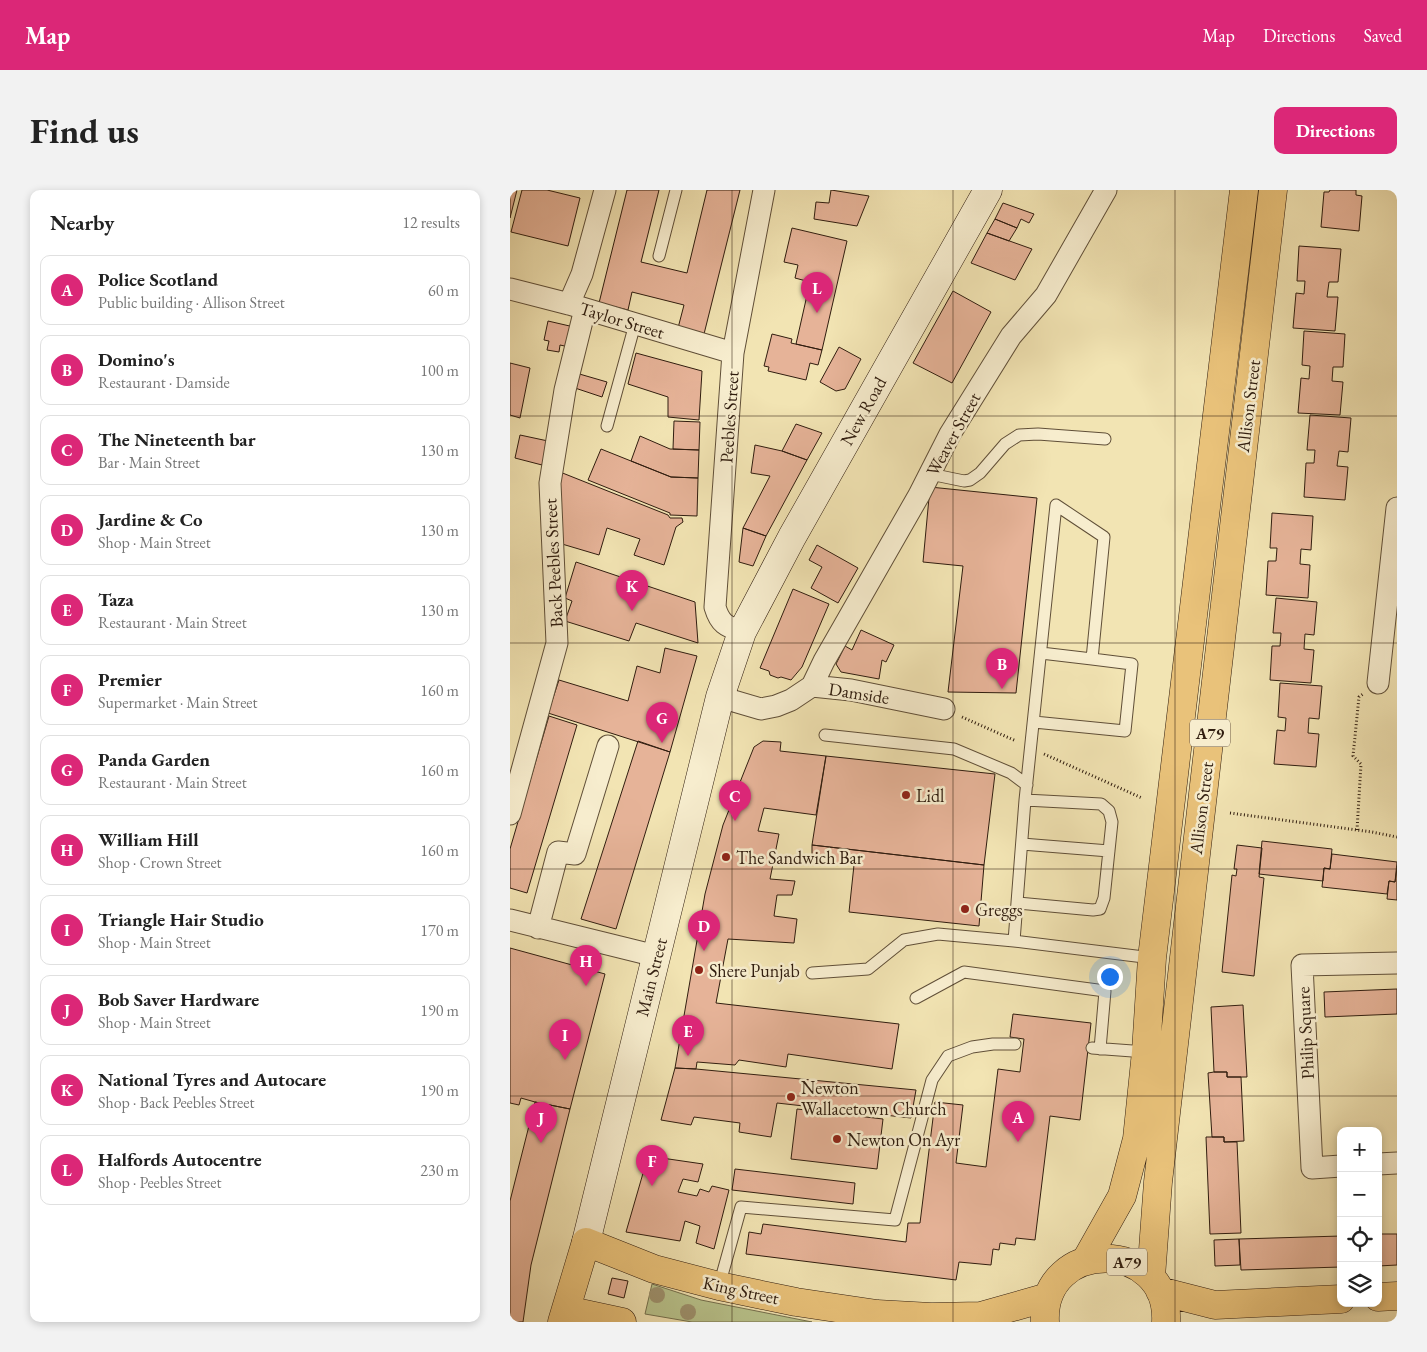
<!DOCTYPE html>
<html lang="en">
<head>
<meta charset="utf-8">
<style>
	:root { --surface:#fff; --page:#f2f2f2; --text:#222; --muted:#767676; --line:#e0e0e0; --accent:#db2777 }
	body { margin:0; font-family:"EB Garamond",serif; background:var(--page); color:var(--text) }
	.controls { position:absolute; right:15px; bottom:15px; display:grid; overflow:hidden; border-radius:10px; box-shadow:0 2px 8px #0003 }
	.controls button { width:45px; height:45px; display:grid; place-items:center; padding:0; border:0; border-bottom:1px solid var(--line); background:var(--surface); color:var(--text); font:25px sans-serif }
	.you { position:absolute; left:599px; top:786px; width:18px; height:18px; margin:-12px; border:4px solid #fff; border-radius:50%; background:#1a73e8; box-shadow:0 0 0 8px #1a73e833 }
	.badge { display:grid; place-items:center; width:32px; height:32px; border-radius:50%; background:var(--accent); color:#fff; font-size:16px; font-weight:700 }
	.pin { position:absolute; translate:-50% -41px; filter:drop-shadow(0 1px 2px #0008) }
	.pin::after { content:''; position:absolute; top:26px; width:18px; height:15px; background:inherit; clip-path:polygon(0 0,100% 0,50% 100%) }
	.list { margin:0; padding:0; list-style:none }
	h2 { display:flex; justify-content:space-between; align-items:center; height:65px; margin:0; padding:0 20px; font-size:21px }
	h2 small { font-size:16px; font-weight:400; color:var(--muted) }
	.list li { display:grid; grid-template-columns:32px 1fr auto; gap:15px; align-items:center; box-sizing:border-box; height:70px; margin:0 10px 10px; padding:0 10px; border:1px solid var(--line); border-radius:10px }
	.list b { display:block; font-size:19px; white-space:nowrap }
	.list p { margin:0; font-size:16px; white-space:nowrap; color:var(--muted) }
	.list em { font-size:16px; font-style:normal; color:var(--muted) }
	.icon { flex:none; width:28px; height:28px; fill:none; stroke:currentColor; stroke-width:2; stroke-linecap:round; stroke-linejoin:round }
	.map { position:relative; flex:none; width:887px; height:1132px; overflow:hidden; border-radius:10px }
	header { display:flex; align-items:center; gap:30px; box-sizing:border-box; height:70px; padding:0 25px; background:var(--accent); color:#fff }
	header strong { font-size:24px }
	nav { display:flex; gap:28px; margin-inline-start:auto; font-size:18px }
	.intro { display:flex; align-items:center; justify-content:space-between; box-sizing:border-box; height:120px; padding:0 30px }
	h1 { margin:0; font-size:35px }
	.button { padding:12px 22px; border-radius:10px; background:var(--accent); color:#fff; font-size:18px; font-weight:700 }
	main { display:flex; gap:30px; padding:0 30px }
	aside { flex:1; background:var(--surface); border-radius:10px; box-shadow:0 2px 8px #0003 }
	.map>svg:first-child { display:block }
	.green { fill:#b9c48d; stroke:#74704e }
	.building { fill:#e6b398; stroke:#301d0f }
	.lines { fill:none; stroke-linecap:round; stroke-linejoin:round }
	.lane-casing { stroke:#604f38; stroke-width:13 }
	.street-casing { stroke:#604f38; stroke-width:23 }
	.secondary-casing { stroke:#301d0f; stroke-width:29 }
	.primary-casing { stroke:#301d0f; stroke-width:29 }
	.path { stroke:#301d0f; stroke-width:3; stroke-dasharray:1 2.5; stroke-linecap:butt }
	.lane { stroke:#f7edce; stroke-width:11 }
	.street { stroke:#f7edce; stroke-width:21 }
	.secondary { stroke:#f7edce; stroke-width:28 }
	.primary { stroke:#e9c27a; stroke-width:28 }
	.tree { fill:#9e926e }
	.grid { fill:none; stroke:#301d0f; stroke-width:1; stroke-opacity:0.55 }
	.poi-dot { fill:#8f2418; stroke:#f7edce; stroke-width:2 }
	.labels { text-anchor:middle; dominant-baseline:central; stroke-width:5; stroke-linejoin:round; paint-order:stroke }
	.shield { fill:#f7edce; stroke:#6c5b48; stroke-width:1 }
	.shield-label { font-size:16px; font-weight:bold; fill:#301d0f }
	.street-label { font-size:18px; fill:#301d0f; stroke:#f7edce }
	.poi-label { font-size:18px; fill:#301d0f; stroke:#f7edce; text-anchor:start }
</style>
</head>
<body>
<header>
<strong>Map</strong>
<nav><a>Map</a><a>Directions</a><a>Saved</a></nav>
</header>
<div class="intro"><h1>Find us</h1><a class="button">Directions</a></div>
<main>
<aside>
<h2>Nearby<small>12 results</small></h2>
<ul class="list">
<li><span class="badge">A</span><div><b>Police Scotland</b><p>Public building · Allison Street</p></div><em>60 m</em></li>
<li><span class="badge">B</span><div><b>Domino's</b><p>Restaurant · Damside</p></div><em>100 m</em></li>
<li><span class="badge">C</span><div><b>The Nineteenth bar</b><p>Bar · Main Street</p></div><em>130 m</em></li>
<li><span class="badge">D</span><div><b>Jardine &amp; Co</b><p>Shop · Main Street</p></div><em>130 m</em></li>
<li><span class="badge">E</span><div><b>Taza</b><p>Restaurant · Main Street</p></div><em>130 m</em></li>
<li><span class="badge">F</span><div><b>Premier</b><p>Supermarket · Main Street</p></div><em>160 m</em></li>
<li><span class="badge">G</span><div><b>Panda Garden</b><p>Restaurant · Main Street</p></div><em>160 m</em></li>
<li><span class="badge">H</span><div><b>William Hill</b><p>Shop · Crown Street</p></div><em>160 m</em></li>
<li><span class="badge">I</span><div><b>Triangle Hair Studio</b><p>Shop · Main Street</p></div><em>170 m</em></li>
<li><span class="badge">J</span><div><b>Bob Saver Hardware</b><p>Shop · Main Street</p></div><em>190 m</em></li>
<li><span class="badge">K</span><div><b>National Tyres and Autocare</b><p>Shop · Back Peebles Street</p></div><em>190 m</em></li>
<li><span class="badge">L</span><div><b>Halfords Autocentre</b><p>Shop · Peebles Street</p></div><em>230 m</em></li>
</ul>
</aside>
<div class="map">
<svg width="887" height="1132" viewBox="0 0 887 1132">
	<rect width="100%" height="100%" fill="#f2e4b3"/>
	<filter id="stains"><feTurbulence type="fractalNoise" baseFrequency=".004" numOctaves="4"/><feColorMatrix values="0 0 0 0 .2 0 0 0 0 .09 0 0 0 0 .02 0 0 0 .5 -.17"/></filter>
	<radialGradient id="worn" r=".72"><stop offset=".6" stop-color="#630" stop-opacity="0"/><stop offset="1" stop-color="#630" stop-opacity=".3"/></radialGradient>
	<path class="green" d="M142,1094L191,1110L302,1132H182L135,1124Z"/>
	<path class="building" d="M0,0H7L0,28Z
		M12,0H37L70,8L58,56L1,42Z
		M117,0H149L131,72L177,83L197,0H230L194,144L168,138L174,115L122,102L118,120L89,113Z
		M321,0L359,6L347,36L304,29L306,12L319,13Z
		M820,0H846V5L852,6L849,41L811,37L814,2H819Z
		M493,13L524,24L519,33L511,29L507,38L485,29Z
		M485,29L507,38L499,51L477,43Z
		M282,38L337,51L312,160L286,154L300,92L285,88L288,75L274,72Z
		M477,43L522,59L505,90L461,73Z
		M789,56L831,59L828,92H819L817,107H828L825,141L783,138L786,103L794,104L795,91H787Z
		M443,101L481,122L442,193L403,173Z
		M38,131L64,137L59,157L50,155L49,162L37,160L39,151L34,150Z
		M794,141L835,144L833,177H823L822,191L833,192L830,225L788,223L791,188L799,189L800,176L792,175Z
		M262,144L282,149L281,153L312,160L308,175L300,173L296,190L258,181L259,177L254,176Z
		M329,157L351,169L335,199L326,201L310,192Z
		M126,163L192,181L189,230L158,227V207L118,194Z
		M0,173L20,178L10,228L0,225Z
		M66,183L97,192L92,207L62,197Z
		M800,225L841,228L838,262L829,261L827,276L838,277L835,310L794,307L796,273H804L805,260H797Z
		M164,231L190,232L189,260L163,259Z
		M286,234L312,243L297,270L272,261Z
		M10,245L38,251L32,275L5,268Z
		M130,246L160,259L189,260L188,288L161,287L121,271Z
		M245,255L272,261L297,270L256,346L233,338L260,286L241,283Z
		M91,259L161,287L188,288L187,326L160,325V323L78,290Z
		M50,282L158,325L160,328H172L173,332L166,337L154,375L124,365L130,349L97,338L89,365L52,354Z
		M420,297L527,308L506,503L438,502L453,376L413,372Z
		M762,323L803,326L801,360L791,359L790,374L800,375L798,408L756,405L758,371H766L767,358H760Z
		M233,338L256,346L243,376L229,372Z
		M307,355L348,378L328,413L301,398L312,377L299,370Z
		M66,372L185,412L188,453L126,433L119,451L55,431L62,411L55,408Z
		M283,399L319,414L292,477L281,490L271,487L268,488L260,485L259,481L250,478Z
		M766,408L807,412L804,445L795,444L794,459L804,460L801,493L760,490L762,456H770L771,443H763Z
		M351,440L384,455L376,472L372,470L369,489L331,482L326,474L335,456L342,460Z
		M155,458L187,466L160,562L38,523L49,490L118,511L127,476L150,483Z
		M770,493L812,496L809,529L799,528L798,543L809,544L806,577L764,574L767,540L775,541L776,528L768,527Z
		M39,526L67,535L17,703L0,698V659Z
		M128,551L160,562L106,739L71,729Z
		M253,551L271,552L270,561L316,566L306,625L254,618L248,641L269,644L260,689L285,691L282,705H267L264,726L287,729L284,753L218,749L206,813L389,834L382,879L278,864L276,877L229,870L225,875L187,872L186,879L165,878L195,704L213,635L244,557Z
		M316,566L485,584L474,675L302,655Z
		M752,651L822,659L820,679L814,678L813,691L749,684Z
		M302,655L474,675L469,736L339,722L344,675L302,670Z
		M727,655L752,658L749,687L754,688L744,786L712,782L722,685L726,686L727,679H724Z
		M822,664L887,672L885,692L879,691L877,704L812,697L814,678L820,679Z
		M887,678V710L877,709L879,691L885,692Z
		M0,758L95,784L60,919L25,912L11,908L9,915L0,913Z
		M887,799V824L815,827L814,802Z
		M733,815L737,887H717V882H704L701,817Z
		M503,824L581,833L570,930L540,926L525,1050L506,1048L505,1055L490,1053L489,1060L483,1059L481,1075L449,1072L446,1090L236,1064L239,1042L251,1044L253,1034L396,1052L398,1033H410L425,912L453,915L446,973L476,977L488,879L510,882L514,849L500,847Z
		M165,878L186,879L406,900L401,928L267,913L261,947L229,942L230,933L184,927L181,935L151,930Z
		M704,882H717V887H731L734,951L714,952V947H702L698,883Z
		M25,912L60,919L21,1075L13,1132H0V1011Z
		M287,919L373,929L367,979L281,969Z
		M696,947H714V952H727L731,1043L700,1044Z
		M138,966L193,974L188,992L173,989L168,1002L187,1006L190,999L199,1002L202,996L219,1000L204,1059L186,1053L190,1036L175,1031L170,1051L116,1042Z
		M225,979L345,993L343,1014L222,1000Z
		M868,1044H887V1075L868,1076Z
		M831,1046V1077L731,1080L729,1049Z
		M729,1049L730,1075L705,1076L704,1050Z
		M102,1088L118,1091L114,1108L98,1104Z"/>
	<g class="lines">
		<defs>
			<path id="lane" d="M149,66L166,0
				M97,236L125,134
				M420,284L454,291L460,290L470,283L495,254L509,245L528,244L595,249
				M531,463L582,469
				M315,545L444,559L501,583L517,595
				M515,610L546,315L594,347L582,469L622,474L615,541L524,532
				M512,654L599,661
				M508,713L583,720L590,719L594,708L602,632L599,621L591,614L515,610L504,751L642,768
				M302,783L358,779L394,750L428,744L504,751
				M406,808L454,782L595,801L590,859
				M582,858L636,862
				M209,1096L231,1017L385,1030L422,890L438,866L462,857L483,854H505"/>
			<path id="street" d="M0,99L59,114L223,163
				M59,114L72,84L95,0
				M232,442C216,436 210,434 205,417L223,163L254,0
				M868,493L887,318
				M302,496L314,471L409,305L440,244L501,146L536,105L596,0
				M210,507L251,519L266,516L281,510L302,496L341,500L434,519
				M0,624L47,453L40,293L55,200L75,119
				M0,730L146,766
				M28,738L48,662L65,664L98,556
				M868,974L887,973
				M831,976L802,978L792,775L887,773"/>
			<path id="secondary" d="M76,1052L210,507L232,442L282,347L478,0"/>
			<path id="primary" d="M576,1070L612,1006L627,949L636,862L642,768L734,0
				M641,1087L648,992L763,0
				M650,1101L705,1115L831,1109
				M868,1107L887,1106
				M56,1120L112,1132
				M52,1132L76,1052L144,1079L209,1096L286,1112L367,1124L421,1127L471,1126L538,1107
				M535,1132C531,1047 660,1048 656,1132"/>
		</defs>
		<use href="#lane" class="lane-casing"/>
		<use href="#street" class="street-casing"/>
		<use href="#secondary" class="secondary-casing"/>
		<use href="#primary" class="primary-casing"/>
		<path class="path" d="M452,527L506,551
			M534,564L632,608
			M720,623L862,642L887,647
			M847,640L851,574L843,566L849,507L853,504"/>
		<use href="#lane" class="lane"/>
		<use href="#street" class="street"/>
		<use href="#secondary" class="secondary"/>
		<use href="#primary" class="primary"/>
	</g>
	<g class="tree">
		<circle cx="147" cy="1105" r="8"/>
		<circle cx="178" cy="1122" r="8"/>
	</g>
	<path class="grid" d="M222,0V1132M443,0V1132M665,0V1132M0,226H887M0,453H887M0,679H887M0,906H887"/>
	<g class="poi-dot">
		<circle cx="396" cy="605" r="5"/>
		<circle cx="216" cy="667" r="5"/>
		<circle cx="455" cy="719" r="5"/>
		<circle cx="189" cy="780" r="5"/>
		<circle cx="281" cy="907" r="5"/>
		<circle cx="327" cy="949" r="5"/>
	</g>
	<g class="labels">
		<g class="shield">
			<rect x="680" y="529.5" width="40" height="27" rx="4"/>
			<rect x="597" y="1058.5" width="40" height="27" rx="4"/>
		</g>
		<g class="shield-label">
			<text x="700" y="543">A79</text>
			<text x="617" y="1072">A79</text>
		</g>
		<g class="street-label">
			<text transform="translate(112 130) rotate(17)">Taylor Street</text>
			<text transform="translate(738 216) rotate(-83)">Allison Street</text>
			<text transform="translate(353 221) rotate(-61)">New Road</text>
			<text transform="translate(219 227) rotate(-86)">Peebles Street</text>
			<text transform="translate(443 244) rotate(-61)">Weaver Street</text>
			<text transform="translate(43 373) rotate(-93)">Back Peebles Street</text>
			<text transform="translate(349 503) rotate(9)">Damside</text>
			<text transform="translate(691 618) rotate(-83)">Allison Street</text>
			<text transform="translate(141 787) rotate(-76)">Main Street</text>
			<text transform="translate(795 843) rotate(-93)">Philip Square</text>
			<text transform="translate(231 1100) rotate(12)">King Street</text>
		</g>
		<g class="poi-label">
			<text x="406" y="605">Lidl</text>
			<text x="226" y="667">The Sandwich Bar</text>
			<text x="465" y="719">Greggs</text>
			<text x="199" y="780">Shere Punjab</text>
			<text x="291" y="897">Newton<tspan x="291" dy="21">Wallacetown Church</tspan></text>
			<text x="337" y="949">Newton On Ayr</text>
		</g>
	</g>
	<rect width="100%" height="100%" filter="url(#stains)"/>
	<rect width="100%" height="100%" fill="url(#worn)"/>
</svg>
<div class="controls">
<button>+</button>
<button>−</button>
<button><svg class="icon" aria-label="locate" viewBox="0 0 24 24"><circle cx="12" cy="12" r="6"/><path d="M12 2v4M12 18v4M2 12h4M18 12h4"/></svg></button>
<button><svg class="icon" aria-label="layers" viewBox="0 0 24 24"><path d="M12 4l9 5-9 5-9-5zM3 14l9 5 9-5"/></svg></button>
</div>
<div class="you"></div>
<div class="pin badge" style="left:508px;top:952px">A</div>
<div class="pin badge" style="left:492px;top:499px">B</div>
<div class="pin badge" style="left:225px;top:631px">C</div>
<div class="pin badge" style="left:194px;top:761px">D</div>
<div class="pin badge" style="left:178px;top:866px">E</div>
<div class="pin badge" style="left:142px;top:996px">F</div>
<div class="pin badge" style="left:152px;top:553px">G</div>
<div class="pin badge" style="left:76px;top:796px">H</div>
<div class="pin badge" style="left:55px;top:870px">I</div>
<div class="pin badge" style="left:31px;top:953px">J</div>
<div class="pin badge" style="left:122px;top:421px">K</div>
<div class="pin badge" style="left:307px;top:123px">L</div>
</div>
</main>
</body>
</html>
